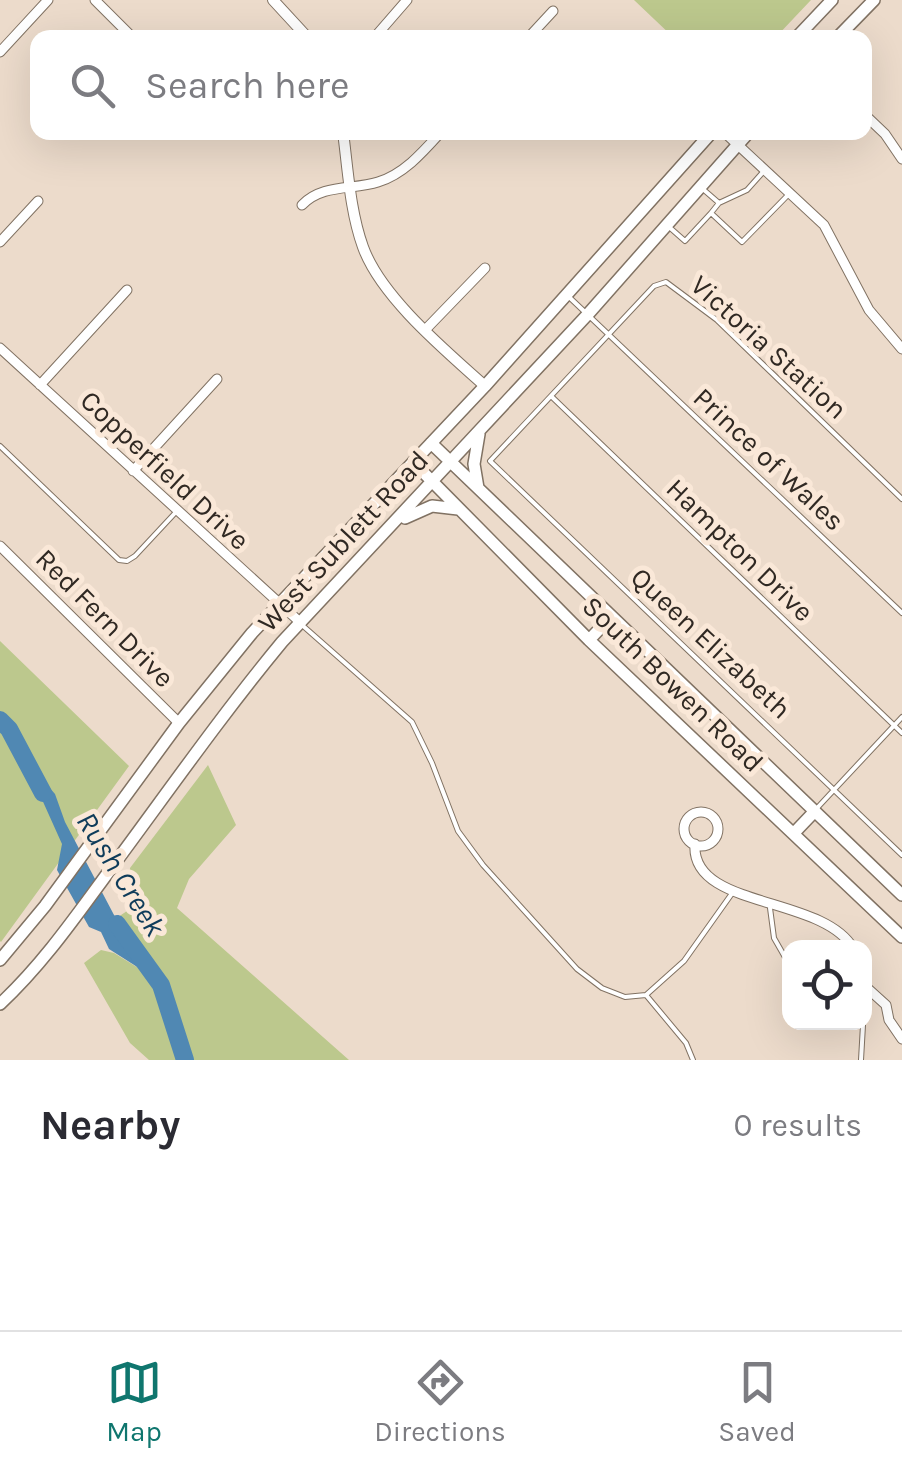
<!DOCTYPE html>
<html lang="en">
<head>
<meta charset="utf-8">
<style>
	:root { --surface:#fff; --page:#f7f7f7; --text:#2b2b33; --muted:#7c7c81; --line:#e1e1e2; --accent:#0f766e }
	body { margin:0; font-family:Karla,sans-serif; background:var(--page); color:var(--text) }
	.controls { position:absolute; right:30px; bottom:30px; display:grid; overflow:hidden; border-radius:20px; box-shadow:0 10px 40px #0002 }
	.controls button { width:90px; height:90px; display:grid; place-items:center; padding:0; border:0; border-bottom:2px solid var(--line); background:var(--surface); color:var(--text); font:50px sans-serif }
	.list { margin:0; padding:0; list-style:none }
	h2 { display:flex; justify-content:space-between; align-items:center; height:130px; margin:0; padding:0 40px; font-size:42px }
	h2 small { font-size:32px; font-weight:400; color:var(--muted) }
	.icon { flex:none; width:55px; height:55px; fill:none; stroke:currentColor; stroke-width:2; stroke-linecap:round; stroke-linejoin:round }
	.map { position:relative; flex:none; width:902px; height:1060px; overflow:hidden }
	.search { position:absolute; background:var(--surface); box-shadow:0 10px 40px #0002; left:30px; right:30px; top:30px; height:110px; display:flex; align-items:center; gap:25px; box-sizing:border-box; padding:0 35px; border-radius:20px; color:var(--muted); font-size:38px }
	.sheet { height:270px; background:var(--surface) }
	nav { display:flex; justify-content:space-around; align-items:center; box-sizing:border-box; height:140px; border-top:2px solid var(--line); background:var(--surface); font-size:28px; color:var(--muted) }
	nav a { display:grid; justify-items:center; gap:5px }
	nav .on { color:var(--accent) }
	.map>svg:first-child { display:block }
	.green { fill:#bcc88d }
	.water { fill:#5088b3 }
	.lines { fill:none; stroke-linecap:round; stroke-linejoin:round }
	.river { stroke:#5088b3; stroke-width:18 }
	.service-casing { stroke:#817263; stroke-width:6 }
	.minor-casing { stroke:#817263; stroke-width:11 }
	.tertiary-casing { stroke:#817263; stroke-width:12 }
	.secondary-casing { stroke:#817263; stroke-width:14 }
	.service { stroke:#fff; stroke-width:4 }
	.minor { stroke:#fff; stroke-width:9 }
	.tertiary { stroke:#fff; stroke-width:10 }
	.secondary { stroke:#fff; stroke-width:11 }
	.labels { text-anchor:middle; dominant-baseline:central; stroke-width:10; stroke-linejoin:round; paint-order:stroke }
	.street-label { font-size:28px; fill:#302923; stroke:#fae8d8 }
	.water-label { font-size:30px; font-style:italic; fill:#0f3c5a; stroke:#fae8d8 }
</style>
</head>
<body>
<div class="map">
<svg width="902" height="1060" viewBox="0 0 902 1060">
	<rect width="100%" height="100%" fill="#ecdbcb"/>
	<path class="green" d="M634,0H811L776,37L674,38Z
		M0,641L129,766L1,942L0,941Z
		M208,765L236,825L189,879L177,908L349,1060H149L130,1043L84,963L101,950L114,953L153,977L159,973L147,958L133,951L118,917L127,911L130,868Z"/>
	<path class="water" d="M36,772L55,794L65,822L133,951L147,958L159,973L153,977L109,949L101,932L89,927L57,870L62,844L31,775Z"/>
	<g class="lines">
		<path class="river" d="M0,720L9,729L43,793
			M117,924L161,985L185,1060"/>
		<defs>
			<path id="service" d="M763,172L747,190L719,203L711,213L742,242L788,195
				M704,190L719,203
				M668,226L685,241L711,213
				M568,296L902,613
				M552,397L902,733
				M0,446L119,560L127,561L135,556L176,512
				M902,499L717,320L666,282L654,286L490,461L902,855
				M302,625L412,722L432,763L458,831L483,865L577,969L602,988L625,997L646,995L684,961L733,892
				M818,807L902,717
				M770,908L774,938L790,966
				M646,995L686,1043L693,1060
				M861,1060L865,990"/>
			<path id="minor" d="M95,0L133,38
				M374,38L407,0
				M528,38L553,11
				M0,52L48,0
				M864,114L885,134L902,159
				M724,132L824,225L869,310L902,349
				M302,205C322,184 352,190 378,182C404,174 423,152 441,132
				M0,242L38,201
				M426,329L485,268
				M0,348L301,623
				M40,385L127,290
				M133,471L217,379
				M0,546L179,723
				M684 829a17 17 0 1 1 34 0a17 17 0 1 1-34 0Z
				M695,844C690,909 822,895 853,948
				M864,981L865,986L886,1005L889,1020L902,1039"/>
			<path id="tertiary" d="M273,0L308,38
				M343,132C348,170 350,211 363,247C381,297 445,350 485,386"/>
			<path id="secondary" d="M796,38L832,0
				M837,38L874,0
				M431,443L902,895
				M413,462L589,640L902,937
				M478,488L474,464L479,434
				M405,518L432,506L458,509
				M589,640L610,618
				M794,833L815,811
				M0,960L45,906L179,723L252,633L485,386L712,132
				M0,1004C41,966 74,919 107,874C165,796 220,717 282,642L589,313L749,132"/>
		</defs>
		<use href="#service" class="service-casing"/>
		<use href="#minor" class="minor-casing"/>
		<use href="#tertiary" class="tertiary-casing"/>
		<use href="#secondary" class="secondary-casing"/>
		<use href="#service" class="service"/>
		<use href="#minor" class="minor"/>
		<use href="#tertiary" class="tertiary"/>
		<use href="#secondary" class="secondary"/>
	</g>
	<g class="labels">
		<g class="street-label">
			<text transform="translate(769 347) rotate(42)">Victoria Station</text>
			<text transform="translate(769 459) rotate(43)">Prince of Wales</text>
			<text transform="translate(165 470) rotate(43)">Copperfield Drive</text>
			<text transform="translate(343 541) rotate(-47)">West Sublett Road</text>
			<text transform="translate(740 550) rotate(44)">Hampton Drive</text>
			<text transform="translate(105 618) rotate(45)">Red Fern Drive</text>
			<text transform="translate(711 643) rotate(43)">Queen Elizabeth</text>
			<text transform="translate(673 684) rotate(44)">South Bowen Road</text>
		</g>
		<g class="water-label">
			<text transform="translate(121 874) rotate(58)">Rush Creek</text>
		</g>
	</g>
</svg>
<div class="controls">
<button><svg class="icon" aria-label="locate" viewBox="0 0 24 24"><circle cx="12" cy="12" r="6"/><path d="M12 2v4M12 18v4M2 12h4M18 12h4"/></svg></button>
</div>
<div class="search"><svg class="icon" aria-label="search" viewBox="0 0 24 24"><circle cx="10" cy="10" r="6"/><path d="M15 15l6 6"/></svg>Search here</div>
</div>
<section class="sheet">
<h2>Nearby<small>0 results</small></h2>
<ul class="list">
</ul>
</section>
<nav>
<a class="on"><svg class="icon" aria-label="map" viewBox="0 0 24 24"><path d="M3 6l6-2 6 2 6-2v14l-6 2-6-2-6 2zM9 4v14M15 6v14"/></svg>Map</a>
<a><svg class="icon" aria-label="directions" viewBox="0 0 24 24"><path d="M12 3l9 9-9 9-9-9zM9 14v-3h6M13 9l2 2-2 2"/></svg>Directions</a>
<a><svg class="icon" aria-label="saved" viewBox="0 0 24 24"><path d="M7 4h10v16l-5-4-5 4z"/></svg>Saved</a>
</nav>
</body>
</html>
